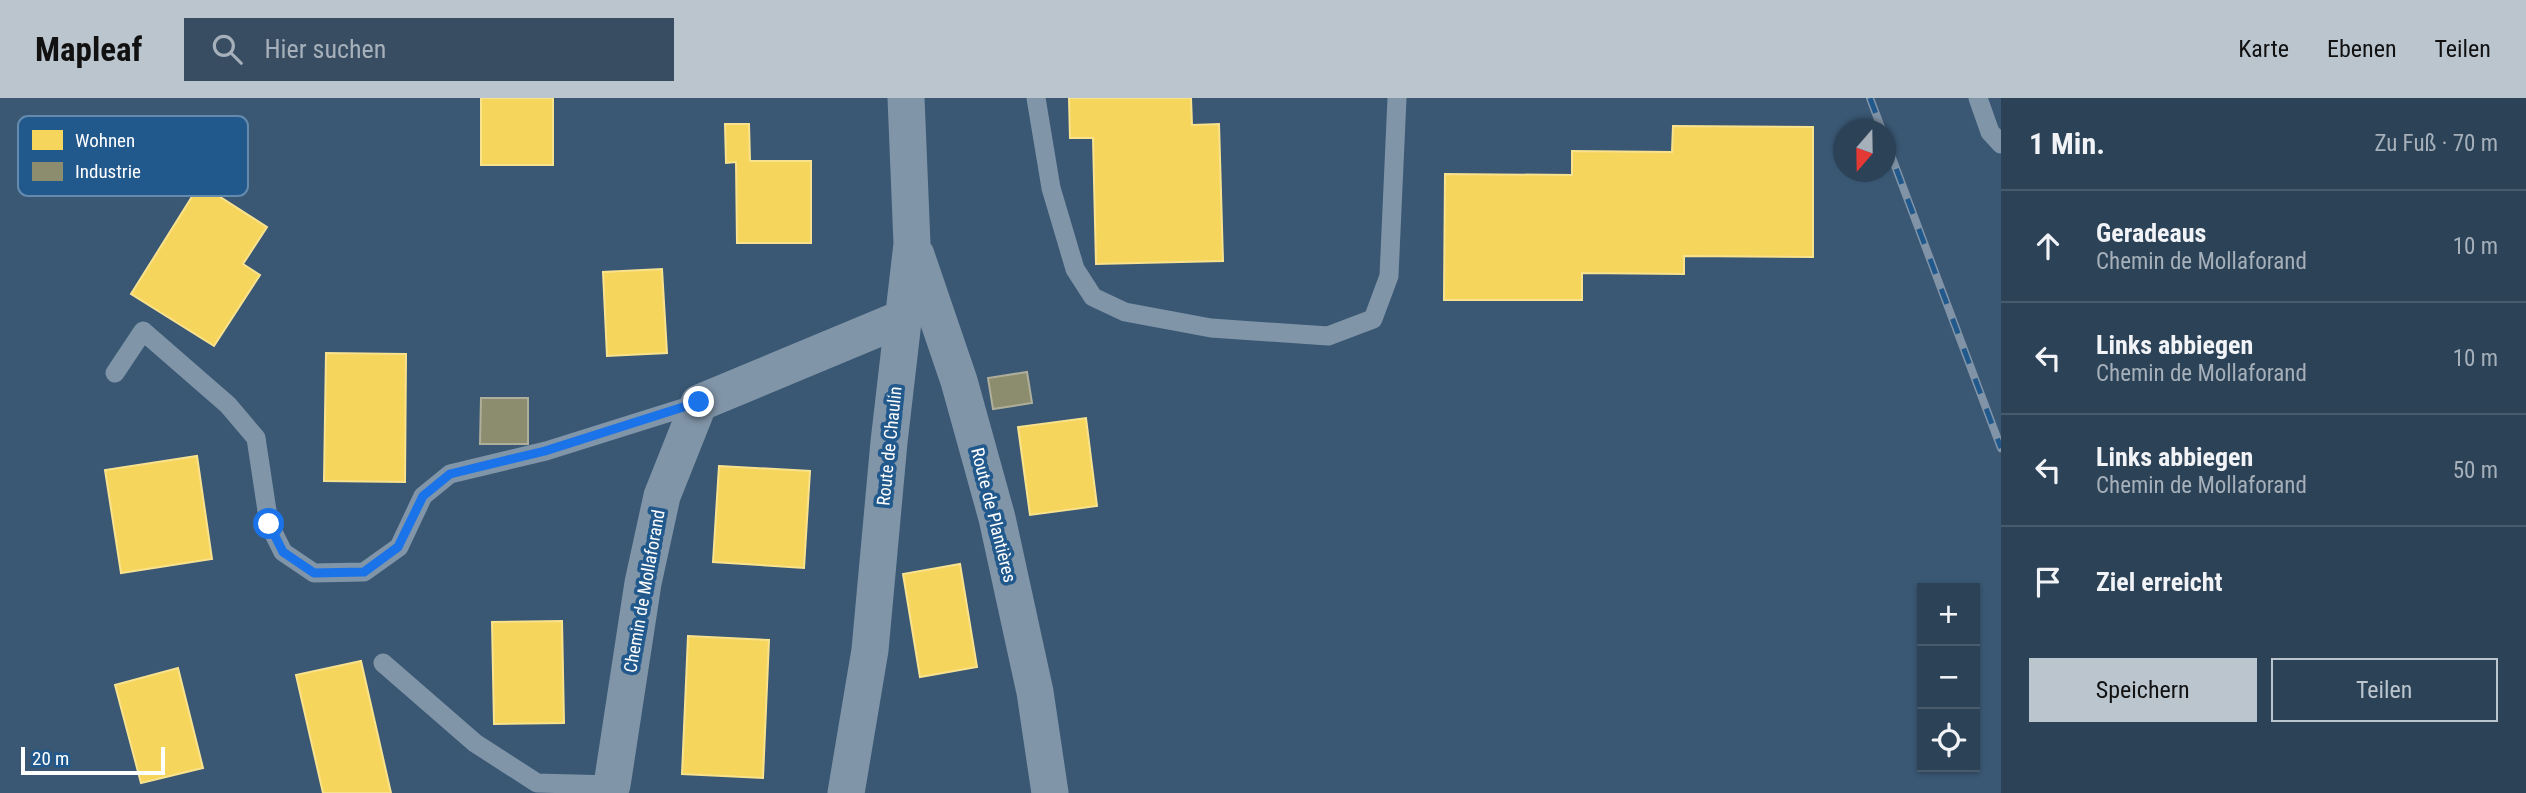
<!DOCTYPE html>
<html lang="de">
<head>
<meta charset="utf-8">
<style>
	:root { --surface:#2c4257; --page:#384d61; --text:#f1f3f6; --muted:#a6b0ba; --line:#485b6d; --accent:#bac5ce }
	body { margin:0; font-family:"Roboto Condensed",sans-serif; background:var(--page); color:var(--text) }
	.controls { position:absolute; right:21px; bottom:21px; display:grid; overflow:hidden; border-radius:0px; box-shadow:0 2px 5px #0004 }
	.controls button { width:63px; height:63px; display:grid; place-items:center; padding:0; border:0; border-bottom:2px solid var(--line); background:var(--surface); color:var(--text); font:35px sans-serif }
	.compass { position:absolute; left:1833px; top:21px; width:63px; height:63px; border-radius:50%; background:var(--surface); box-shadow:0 2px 5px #0004; rotate:200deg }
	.scale { position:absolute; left:21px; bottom:18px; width:144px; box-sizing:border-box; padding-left:7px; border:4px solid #fff; border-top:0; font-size:19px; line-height:24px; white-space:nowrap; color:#fff; -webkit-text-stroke:5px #22598c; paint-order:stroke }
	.stop { position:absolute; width:21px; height:21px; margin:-16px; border:5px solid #1a73e8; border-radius:50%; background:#fff }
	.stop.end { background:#1a73e8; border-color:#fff; box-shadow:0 2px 7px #0008 }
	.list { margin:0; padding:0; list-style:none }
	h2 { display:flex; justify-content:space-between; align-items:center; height:91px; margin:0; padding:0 28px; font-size:30px }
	h2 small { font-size:23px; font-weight:400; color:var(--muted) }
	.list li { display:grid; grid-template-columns:46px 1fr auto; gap:21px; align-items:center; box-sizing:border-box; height:112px; padding:0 28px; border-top:2px solid var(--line) }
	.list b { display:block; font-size:26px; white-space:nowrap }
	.list p { margin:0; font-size:23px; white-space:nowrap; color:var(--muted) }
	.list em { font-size:23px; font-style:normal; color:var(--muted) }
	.actions { display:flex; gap:14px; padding:21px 28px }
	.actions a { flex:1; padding:16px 0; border:2px solid var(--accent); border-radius:0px; text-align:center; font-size:24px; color:var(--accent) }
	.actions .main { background:var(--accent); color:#111 }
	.icon { flex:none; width:38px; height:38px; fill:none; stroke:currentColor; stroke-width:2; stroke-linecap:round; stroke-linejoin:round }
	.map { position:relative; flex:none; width:2001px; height:695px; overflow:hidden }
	header { display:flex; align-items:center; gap:42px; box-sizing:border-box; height:98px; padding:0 35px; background:var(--accent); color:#111 }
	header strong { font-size:33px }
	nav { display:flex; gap:38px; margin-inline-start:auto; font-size:24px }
	.search { width:490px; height:63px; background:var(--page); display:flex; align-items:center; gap:18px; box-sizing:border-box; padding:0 24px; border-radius:0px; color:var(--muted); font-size:26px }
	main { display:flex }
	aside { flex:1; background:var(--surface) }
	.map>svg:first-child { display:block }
	.homes { fill:#f6d55c; stroke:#f9e28d; stroke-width:2 }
	.industry { fill:#8c8c6e; stroke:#aeae9a; stroke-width:2 }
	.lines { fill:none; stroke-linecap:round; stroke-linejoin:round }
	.service { stroke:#8195a8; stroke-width:19 }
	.minor { stroke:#8195a8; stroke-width:37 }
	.rail-casing { stroke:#8194a7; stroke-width:8 }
	.rail { stroke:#22598c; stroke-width:5; stroke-dasharray:16; stroke-linecap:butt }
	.route { stroke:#1a73e8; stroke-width:9 }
	.labels { text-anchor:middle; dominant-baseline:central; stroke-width:7; stroke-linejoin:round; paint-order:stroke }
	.street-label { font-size:18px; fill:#fff; stroke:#22598c }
	.key { fill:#22598c; stroke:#648bae; stroke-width:2 }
	.key-label { font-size:19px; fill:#fff }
</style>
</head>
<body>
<header>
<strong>Mapleaf</strong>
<div class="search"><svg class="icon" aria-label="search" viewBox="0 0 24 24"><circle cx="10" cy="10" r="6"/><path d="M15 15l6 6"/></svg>Hier suchen</div>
<nav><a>Karte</a><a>Ebenen</a><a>Teilen</a></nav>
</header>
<main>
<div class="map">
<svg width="2001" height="695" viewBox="0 0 2001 695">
	<rect width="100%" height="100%" fill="#3a5874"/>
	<path class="homes" d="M481,0H553V67H481Z
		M1069,0H1191L1192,27L1219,26L1223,163L1096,166L1093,40H1070Z
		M725,26H749L750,63H811V145H737L736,64L726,65Z
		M1673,28L1813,29V159L1684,158V176L1582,175V202H1444L1445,76L1572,77V53L1672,54Z
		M200,86L267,129L243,166L260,177L214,248L131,196Z
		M662,171L667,255L607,258L603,174Z
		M326,255L406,256L405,384L324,383Z
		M1086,320L1097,408L1030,417L1018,329Z
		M197,358L212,461L121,475L105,372Z
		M719,368L810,373L804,470L713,464Z
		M960,466L977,569L920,579L903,476Z
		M562,523L564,625L494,626L492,524Z
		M688,538L769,542L763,680L682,676Z
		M361,563L391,695H323L296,577Z
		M178,570L203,670L141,685L115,587Z"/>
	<path class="industry" d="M1027,274L1032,305L993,311L988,280Z
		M481,300H528V346H480Z"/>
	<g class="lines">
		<path class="service" d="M1036,0L1051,90L1075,171L1093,199L1125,214L1211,230L1328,238L1373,221L1389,178L1397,0
			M1978,0L1990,34L2001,46
			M115,275L143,233L228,307L256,340L269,426L283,454L314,475L364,474L399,449L423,398L450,376L546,353L699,305
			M383,565L475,645L537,685L612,687L611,695"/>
		<path class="minor" d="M916,157L959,283L997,420L1035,594L1050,695
			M612,687L643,485L662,398L699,305L903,220
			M846,695L870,552L889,344L912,146L906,0"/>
		<defs>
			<path id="rail" d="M1870,0L1882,32
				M1885,41L2001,350"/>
		</defs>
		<use href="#rail" class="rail-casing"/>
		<use href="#rail" class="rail"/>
	</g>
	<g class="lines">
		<path class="route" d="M269,426L283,454L314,475L364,474L398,449L423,398L450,376L545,353L699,304"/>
	</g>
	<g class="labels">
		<g class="street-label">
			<text transform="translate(889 348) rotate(-84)">Route de Chaulin</text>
			<text transform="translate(994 417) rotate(76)">Route de Plantières</text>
			<text transform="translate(644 493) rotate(-80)">Chemin de Mollaforand</text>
		</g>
	</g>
	<rect x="18" y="18" width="230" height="80" rx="10" class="key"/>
	<rect x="32" y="32" width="31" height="20" fill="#f6d55c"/>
	<rect x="32" y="64" width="31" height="19" fill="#8c8c6e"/>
	<g class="key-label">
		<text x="75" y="49">Wohnen</text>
		<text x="75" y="80">Industrie</text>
	</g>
</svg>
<div class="controls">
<button>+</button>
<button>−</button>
<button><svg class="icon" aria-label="locate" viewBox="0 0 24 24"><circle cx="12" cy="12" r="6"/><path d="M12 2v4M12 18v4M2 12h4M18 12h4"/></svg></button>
</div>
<svg class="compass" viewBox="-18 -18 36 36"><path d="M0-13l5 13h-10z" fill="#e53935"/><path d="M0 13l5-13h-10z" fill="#a6b0ba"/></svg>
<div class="scale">20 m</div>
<div class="stop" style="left:269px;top:426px"></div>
<div class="stop end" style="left:699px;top:304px"></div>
</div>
<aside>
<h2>1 Min.<small>Zu Fuß · 70 m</small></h2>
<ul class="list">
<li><svg class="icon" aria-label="ahead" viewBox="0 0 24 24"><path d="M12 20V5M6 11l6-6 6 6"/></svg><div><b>Geradeaus</b><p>Chemin de Mollaforand</p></div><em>10 m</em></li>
<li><svg class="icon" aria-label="left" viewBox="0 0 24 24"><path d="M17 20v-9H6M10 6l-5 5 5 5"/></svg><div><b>Links abbiegen</b><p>Chemin de Mollaforand</p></div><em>10 m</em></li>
<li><svg class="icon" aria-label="left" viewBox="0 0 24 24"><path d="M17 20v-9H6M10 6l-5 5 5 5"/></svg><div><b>Links abbiegen</b><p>Chemin de Mollaforand</p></div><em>50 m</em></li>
<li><svg class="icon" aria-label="arrive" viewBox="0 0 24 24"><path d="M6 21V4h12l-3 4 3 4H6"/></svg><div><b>Ziel erreicht</b></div></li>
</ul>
<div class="actions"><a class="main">Speichern</a><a>Teilen</a></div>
</aside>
</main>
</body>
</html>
